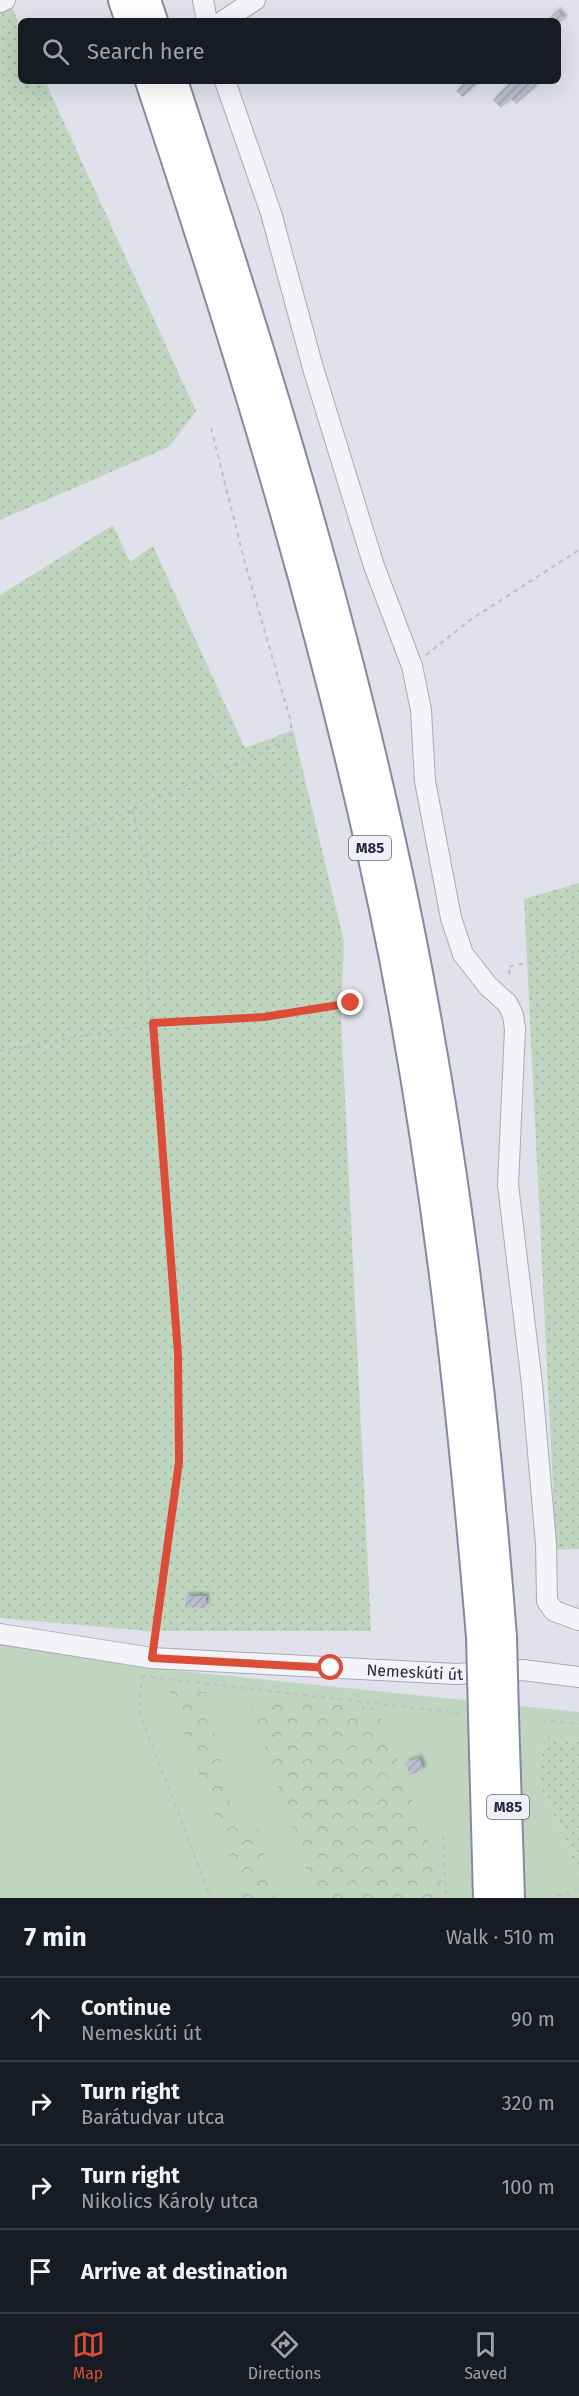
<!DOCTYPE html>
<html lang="en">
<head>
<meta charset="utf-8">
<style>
	:root { --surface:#171b24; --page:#20242c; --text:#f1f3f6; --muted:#9ea1a6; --line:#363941; --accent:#dc4d38 }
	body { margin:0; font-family:"Fira Sans",sans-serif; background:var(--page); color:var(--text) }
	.stop { position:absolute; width:18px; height:18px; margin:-14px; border:4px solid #dc4d38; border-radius:50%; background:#fff }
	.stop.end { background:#dc4d38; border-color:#fff; box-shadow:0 2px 6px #0008 }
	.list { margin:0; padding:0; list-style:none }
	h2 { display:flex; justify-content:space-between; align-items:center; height:78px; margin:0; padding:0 24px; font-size:26px }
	h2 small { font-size:20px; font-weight:400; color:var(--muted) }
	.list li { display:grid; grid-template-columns:39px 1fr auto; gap:18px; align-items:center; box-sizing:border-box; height:84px; padding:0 24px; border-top:2px solid var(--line) }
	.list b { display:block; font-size:22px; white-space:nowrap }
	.list p { margin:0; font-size:20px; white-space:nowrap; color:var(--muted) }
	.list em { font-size:20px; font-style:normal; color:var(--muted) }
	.icon { flex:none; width:33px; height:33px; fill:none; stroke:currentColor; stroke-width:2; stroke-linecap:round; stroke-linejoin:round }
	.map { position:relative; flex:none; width:579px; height:1898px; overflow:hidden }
	.search { position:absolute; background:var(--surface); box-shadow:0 6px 24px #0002; left:18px; right:18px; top:18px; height:66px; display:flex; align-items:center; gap:15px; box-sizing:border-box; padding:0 21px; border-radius:9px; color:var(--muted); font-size:22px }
	.sheet { height:414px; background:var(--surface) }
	nav { display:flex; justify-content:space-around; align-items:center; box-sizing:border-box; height:84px; border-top:2px solid var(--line); background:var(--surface); font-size:16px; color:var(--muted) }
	nav a { display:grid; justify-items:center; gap:3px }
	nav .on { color:var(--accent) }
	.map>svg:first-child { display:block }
	.green { fill:#c0d5c0 }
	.forest { fill:url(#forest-crowns) }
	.garden { fill:url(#garden-dots) }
	.building { fill:url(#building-hatch); filter:url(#shadow) }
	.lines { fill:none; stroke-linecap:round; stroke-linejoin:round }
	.minor-casing { stroke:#a8aab8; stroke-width:22 }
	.highway-casing { stroke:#8589a2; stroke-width:32 }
	.path { stroke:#bebec9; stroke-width:2; stroke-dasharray:4.5 4.5; stroke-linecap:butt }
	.minor { stroke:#f3f3f8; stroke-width:20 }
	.highway { stroke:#fff; stroke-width:28 }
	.highway-bridge-casing { stroke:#8589a2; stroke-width:32; stroke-linecap:butt }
	.highway-bridge { stroke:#fff; stroke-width:28 }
	.route { stroke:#dc4d38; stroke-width:8 }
	.labels { text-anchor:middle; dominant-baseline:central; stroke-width:4.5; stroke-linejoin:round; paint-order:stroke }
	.shield { fill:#eff1f7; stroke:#636579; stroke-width:1.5 }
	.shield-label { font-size:15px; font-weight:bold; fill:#272943 }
	.street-label { font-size:16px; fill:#272943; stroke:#eff1f7 }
</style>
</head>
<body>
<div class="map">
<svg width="579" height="1898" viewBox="0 0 579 1898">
	<defs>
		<pattern id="forest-crowns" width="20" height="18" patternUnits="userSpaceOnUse" patternTransform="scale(1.5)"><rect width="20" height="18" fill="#c0d5c0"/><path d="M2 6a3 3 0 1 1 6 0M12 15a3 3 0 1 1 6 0" fill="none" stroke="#a5b7a6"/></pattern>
		<pattern id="garden-dots" width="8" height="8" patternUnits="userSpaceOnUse" patternTransform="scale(1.5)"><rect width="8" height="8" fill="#c0d5c0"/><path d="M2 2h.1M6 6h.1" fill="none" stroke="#a5b7a6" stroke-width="1.8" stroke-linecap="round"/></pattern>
		<pattern id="building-hatch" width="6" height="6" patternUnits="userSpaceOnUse" patternTransform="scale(1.5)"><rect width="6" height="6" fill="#bcbece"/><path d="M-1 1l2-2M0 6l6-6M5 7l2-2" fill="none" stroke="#a2a3b2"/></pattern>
		<filter id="shadow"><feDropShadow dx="3.5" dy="-3.5" stdDeviation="1.5" flood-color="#0004"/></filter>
	</defs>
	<rect width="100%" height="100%" fill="#e0e1ea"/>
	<path class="green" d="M0,1641L153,1668L579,1712V1741L545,1736L537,1778L579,1874V1898H0Z"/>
	<path class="forest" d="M169,1689L206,1692L233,1817L243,1829L258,1828L276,1898H243Z
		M248,1697L378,1708L449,1898H316Z"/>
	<path class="garden" d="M12,8L21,28V81H45L196,411L169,447L0,520V11Z
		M113,525L130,562L153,546L245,748L293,730L344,941L341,1018L371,1631H148L0,1618V595Z
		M579,883V1549L556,1550L524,899Z
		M545,1736L579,1741V1874L537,1778Z"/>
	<path class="building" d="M557,11L564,19L558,24V21L549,18Z
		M466,81L475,85L463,97L456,91Z
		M512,81H535L538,84L516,104L511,99L501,108L493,100Z
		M186,1596H206L205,1608L185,1607Z
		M419,1758L423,1770L410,1775L405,1763Z"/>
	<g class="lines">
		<defs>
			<g id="minor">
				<path d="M203,0L207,21"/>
				<path d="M0,2L5,0"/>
				<path d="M223,21L255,0"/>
				<path d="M225,81L271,213L313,368L374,566L412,666L421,710L425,781L451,918L463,954L488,986L507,1003L513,1015L515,1029L508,1185L532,1384L546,1544L547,1601L554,1611L579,1620"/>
				<path id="s1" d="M0,1634L152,1658L456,1674L523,1670L579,1677"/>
			</g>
			<path id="highway" d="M123,0L130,21
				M146,0L153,21
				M150,81C245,367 334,657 393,953C437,1180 462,1407 481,1637
				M173,81C254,327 332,575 388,828C448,1094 481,1365 502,1637
				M483,1716L488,1898
				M504,1716L510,1898"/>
		</defs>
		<use href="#minor" class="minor-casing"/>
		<use href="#highway" class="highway-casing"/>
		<path class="path" d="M426,655L470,620L579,550
			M132,810L151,881L146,955L178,1354L179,1463L155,1640
			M0,860L132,810L281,743L291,734V722L245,563L211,428
			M510,974L508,967L579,951
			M0,1051L153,1023L264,1017L351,1003
			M142,1675L139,1711L211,1898
			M142,1676L458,1713
			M542,1720L579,1724
			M443,1836L446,1898
			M557,1896L579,1889"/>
		<use href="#minor" class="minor"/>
		<use href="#highway" class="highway"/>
		<defs>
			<path id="highway-bridge" d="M481,1637L483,1716
				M502,1637L504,1716"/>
		</defs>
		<use href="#highway-bridge" class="highway-bridge-casing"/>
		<use href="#highway-bridge" class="highway-bridge"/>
	</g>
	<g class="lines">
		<path class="route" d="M331,1668L152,1658L179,1462L178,1354L153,1023L264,1017L351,1003"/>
	</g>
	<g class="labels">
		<g class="shield">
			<rect x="349" y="836" width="42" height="24" rx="4.5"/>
			<rect x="487" y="1795" width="42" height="24" rx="4.5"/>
		</g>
		<g class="shield-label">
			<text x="370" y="848">M85</text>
			<text x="508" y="1807">M85</text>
		</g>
		<g class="street-label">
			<text stroke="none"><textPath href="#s1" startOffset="417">Nemeskúti út</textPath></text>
		</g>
	</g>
</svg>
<div class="stop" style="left:331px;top:1668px"></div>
<div class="stop end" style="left:351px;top:1003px"></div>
<div class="search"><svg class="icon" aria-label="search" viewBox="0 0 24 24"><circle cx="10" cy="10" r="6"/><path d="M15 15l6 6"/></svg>Search here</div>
</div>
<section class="sheet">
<h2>7 min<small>Walk · 510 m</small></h2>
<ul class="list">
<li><svg class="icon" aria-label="ahead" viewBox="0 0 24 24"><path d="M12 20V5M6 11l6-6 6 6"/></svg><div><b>Continue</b><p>Nemeskúti út</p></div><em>90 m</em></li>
<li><svg class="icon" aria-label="right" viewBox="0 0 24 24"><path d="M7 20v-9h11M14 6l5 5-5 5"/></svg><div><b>Turn right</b><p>Barátudvar utca</p></div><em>320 m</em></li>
<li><svg class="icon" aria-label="right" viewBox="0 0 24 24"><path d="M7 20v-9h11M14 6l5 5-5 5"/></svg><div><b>Turn right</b><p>Nikolics Károly utca</p></div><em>100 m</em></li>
<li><svg class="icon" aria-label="arrive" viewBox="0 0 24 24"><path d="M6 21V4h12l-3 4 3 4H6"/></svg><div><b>Arrive at destination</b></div></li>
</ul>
</section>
<nav>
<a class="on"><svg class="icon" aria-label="map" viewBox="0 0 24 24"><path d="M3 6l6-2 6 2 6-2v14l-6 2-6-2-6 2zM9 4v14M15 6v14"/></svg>Map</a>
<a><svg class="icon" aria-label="directions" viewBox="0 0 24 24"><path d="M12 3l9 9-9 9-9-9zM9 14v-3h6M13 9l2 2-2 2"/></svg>Directions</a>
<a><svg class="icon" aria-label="saved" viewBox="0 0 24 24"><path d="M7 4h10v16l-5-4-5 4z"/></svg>Saved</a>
</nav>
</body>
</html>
